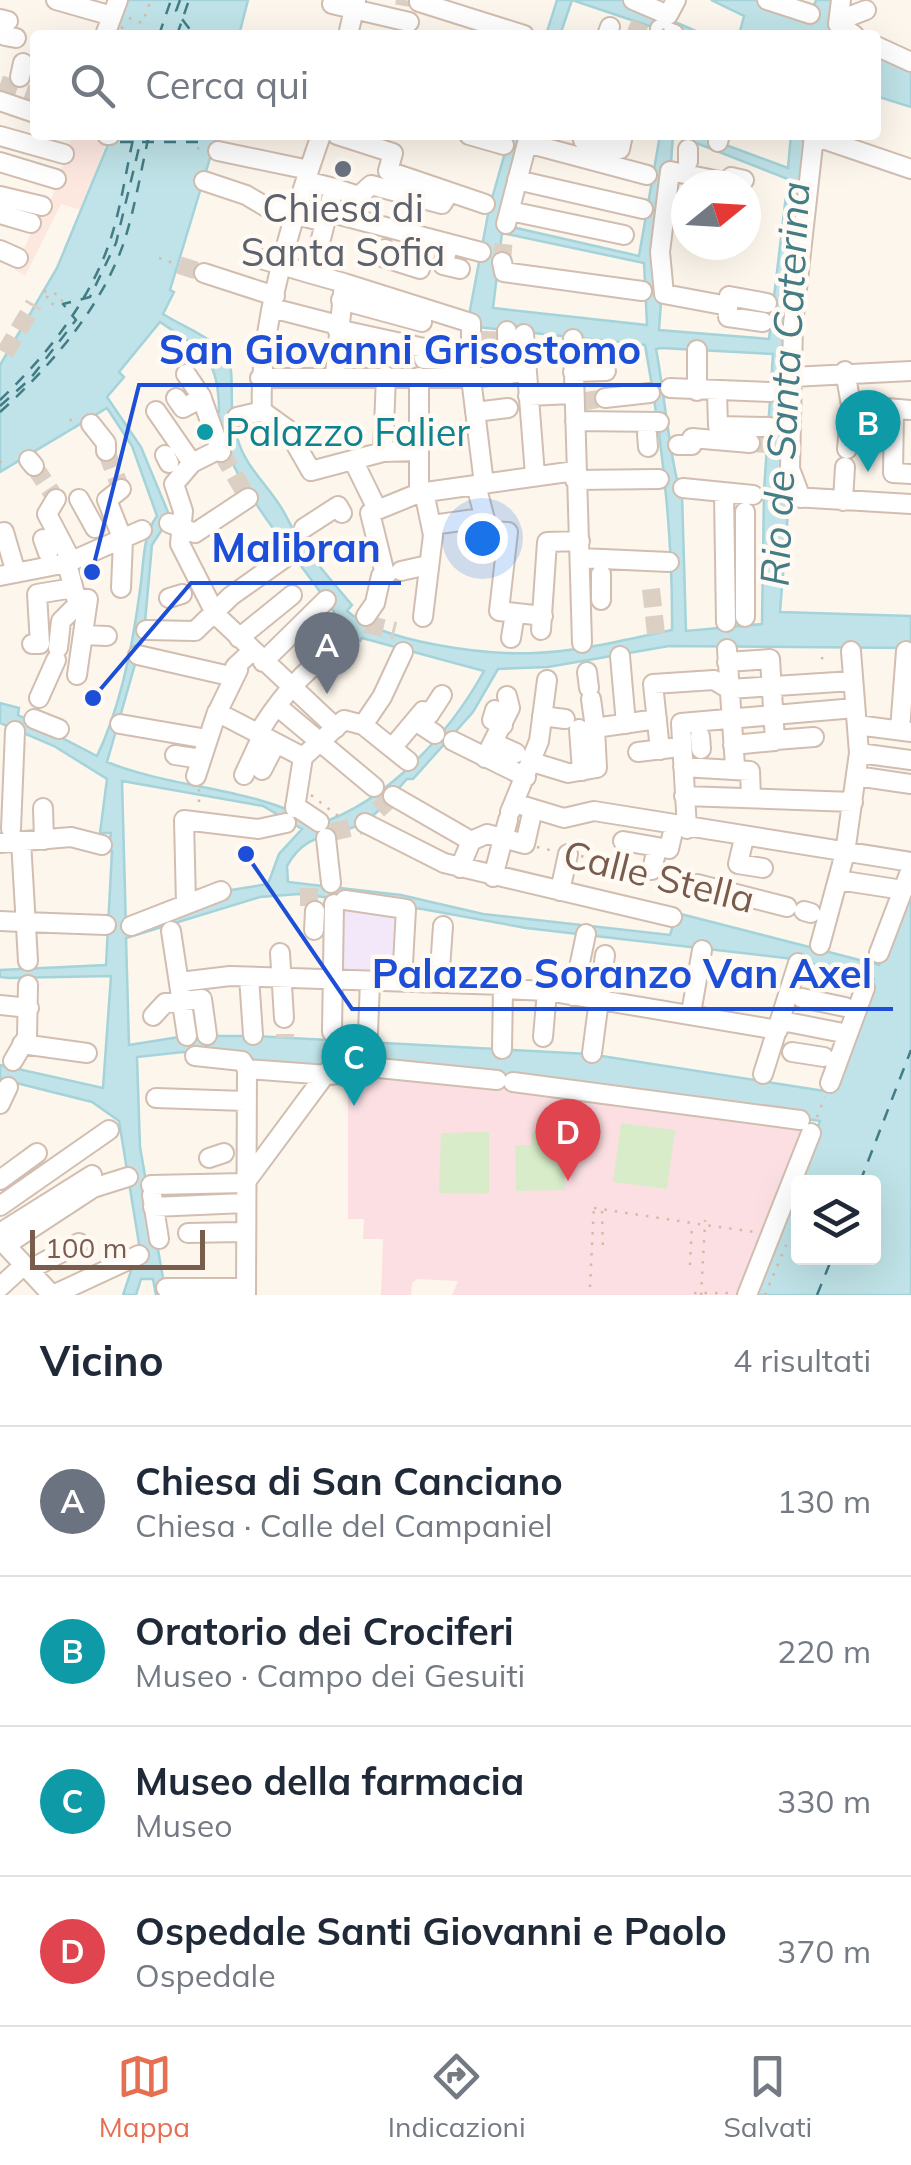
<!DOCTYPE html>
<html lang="it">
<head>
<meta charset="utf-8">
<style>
	:root { --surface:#fff; --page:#f6f6f7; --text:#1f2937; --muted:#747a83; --line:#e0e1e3; --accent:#e76f51 }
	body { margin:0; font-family:Mulish,sans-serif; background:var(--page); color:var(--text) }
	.controls { position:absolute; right:30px; bottom:30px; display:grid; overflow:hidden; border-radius:10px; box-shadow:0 10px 40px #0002 }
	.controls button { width:90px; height:90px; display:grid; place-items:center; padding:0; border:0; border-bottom:2px solid var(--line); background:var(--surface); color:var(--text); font:50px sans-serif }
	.compass { position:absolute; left:671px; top:170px; width:90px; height:90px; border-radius:50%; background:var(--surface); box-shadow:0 10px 40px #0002; rotate:72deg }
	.scale { position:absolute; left:30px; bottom:25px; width:175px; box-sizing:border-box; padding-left:10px; border:5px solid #7a5c4d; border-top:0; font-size:28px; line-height:35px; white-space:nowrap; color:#7a5c4d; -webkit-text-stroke:8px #fffaf3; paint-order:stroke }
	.you { position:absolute; left:482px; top:538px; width:35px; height:35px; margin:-25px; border:8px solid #fff; border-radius:50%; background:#1a73e8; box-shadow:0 0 0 15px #1a73e833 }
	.badge { display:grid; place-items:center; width:65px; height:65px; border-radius:50%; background:var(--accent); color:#fff; font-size:32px; font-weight:700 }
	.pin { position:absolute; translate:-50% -82px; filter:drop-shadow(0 2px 5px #0008) }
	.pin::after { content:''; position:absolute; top:52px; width:35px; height:30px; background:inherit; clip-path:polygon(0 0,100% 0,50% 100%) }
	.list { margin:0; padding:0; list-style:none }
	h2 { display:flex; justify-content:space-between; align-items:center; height:130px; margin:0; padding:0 40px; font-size:42px }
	h2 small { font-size:32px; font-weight:400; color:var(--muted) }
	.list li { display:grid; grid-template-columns:65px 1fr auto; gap:30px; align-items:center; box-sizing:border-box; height:150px; padding:0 40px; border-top:2px solid var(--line) }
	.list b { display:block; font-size:38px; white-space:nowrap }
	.list p { margin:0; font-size:32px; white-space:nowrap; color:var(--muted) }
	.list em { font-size:32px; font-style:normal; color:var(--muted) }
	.icon { flex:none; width:55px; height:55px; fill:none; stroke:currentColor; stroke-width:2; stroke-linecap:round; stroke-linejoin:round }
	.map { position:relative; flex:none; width:911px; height:1295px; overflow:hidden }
	.search { position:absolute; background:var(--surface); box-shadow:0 10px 40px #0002; left:30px; right:30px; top:30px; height:110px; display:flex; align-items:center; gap:25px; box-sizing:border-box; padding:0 35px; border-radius:10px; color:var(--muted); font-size:38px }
	.sheet { height:730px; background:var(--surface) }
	nav { display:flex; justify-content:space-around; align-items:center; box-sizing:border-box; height:140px; border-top:2px solid var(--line); background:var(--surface); font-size:28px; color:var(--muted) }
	nav a { display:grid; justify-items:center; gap:5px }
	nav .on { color:var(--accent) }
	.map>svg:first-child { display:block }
	.commercial { fill:#fde8e0 }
	.education { fill:#f3e8fa }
	.medical { fill:#fbdfe3 }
	.green { fill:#d8ecc9 }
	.water { fill:#bfe3e8; stroke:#a5d3da; stroke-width:2.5; fill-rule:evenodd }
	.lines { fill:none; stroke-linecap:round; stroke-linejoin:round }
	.ferry { stroke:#437c86; stroke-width:2.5; stroke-dasharray:12 10; stroke-linecap:butt }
	.minor-tunnel { stroke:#dcd0c4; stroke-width:18; stroke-dasharray:18 9; stroke-linecap:butt }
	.minor-casing { stroke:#d1beb0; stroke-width:22 }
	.path { stroke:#d9b8a5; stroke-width:2.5; stroke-dasharray:2.5 8; stroke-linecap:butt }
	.minor { stroke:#fff; stroke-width:18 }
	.path-bridge { stroke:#d9b8a5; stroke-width:2.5; stroke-dasharray:2.5 8; stroke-linecap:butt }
	.worship-dot { fill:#6b7280; stroke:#fffaf3; stroke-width:4 }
	.culture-dot { fill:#0f9aa8; stroke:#fffaf3; stroke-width:4 }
	.labels { text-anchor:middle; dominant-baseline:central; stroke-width:9; stroke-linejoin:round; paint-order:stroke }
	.worship-label { font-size:38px; fill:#5b616d; stroke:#fffaf3 }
	.culture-label { font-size:38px; fill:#0d838f; stroke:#fffaf3; text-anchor:start }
	.street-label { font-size:38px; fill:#7a5c4d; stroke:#fffaf3 }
	.water-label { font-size:40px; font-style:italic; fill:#437c86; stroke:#fffaf3 }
	.leader { fill:none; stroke:#1d4ed8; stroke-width:4 }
	.callout-dot { fill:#1d4ed8; stroke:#fffaf3; stroke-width:4 }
	.callout-label { font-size:40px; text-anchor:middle; font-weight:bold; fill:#1d4ed8; stroke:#fffaf3; stroke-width:9; stroke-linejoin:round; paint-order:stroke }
</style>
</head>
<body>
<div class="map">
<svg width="911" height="1295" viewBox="0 0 911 1295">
	<rect width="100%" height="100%" fill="#fdf6ec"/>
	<path class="commercial" d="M73,135L108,138L81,210L61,204L25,276L15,270L40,211L49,206Z"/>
	<path class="education" d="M339,901L404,911L400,978L338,975Z"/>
	<path class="medical" d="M348,1068L579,1091L809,1125L742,1295H452L458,1281L417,1279L412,1283L411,1295H381L383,1239H363L364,1219H348Z"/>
	<path class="green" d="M621,1123L675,1130L667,1189L613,1182Z
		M489,1132V1194L439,1193L441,1133Z
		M531,1132H562L565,1190L516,1191L515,1145H531Z"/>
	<path class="water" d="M125,0H248L239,35H111Z
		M557,0H624L705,35L673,34L572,0L560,35H546Z
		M711,0H758L784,13L812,12L816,0H839L851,35H739L744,16Z
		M876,49L911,65V107L876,96Z
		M112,135H217L170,290L174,292L163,314C186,329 230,343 231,371C233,392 230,406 234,424H240L242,435L237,437C246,471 273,488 287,518C301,546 329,578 352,605L347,611C383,643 486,655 534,653C578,652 627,639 672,630C673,534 662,438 645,345L477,327L468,321L489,209L510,135H527L503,225L639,256L660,135H673L659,330L769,339L788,179L676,135H699L788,168L791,135H807L790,311L788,512L780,612L911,616V648L669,646L548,667L498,669L473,712L413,779H407C394,793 377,816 361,824C332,839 307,830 287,866L288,882L401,895L483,914L670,935L677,913L879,965L911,884V1295H755L820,1121L592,1086L332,1062L324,1068L183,1052L137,1057L140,1147L166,1295H156L153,1279H141L136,1295H123L135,1259L141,1256L119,1121L92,1102L0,1079V1065L103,1088L111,976L9,978L0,977V970L106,965L112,851H108L111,833H100L107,779L54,746L0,723V703L19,708L18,715L97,756C121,706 133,644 140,590C144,564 142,536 157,516L132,446L107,408L0,472V365L57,268ZM502,233L644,263L647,325L493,308ZM160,322C203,351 219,357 219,412L214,413C234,494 296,552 340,621L339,627L360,641L362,638L484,671C450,733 387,802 318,824C251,786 177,790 107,762L144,633L152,545L170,517L141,447L107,397L124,377L119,372ZM661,348L773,354L764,491L762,624L686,631L682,494C673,483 662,376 656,349ZM122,781L263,806L302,829L279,854L268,884L225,891L126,929ZM299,894L422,909L526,928L794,959L874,979L831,1092L589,1054L252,1036H185L129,1045L126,938L260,897ZM798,1182H874V1258H798Z"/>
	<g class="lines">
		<path class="ferry" d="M180,0L176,11L194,35
			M159,35L171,0
			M177,35L189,0
			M120,142H204
			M0,400C46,356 89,303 110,241C121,208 126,170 134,135
			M0,406L30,379L76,320L63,304L90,297L116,243L142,135
			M0,412C50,367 102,307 124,242C135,208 141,170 149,135
			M860,1182L911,1050
			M817,1295L832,1258"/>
		<path class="minor-tunnel" d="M404,6L405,0
			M635,35L640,23
			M0,84L35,96
			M502,262L504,236
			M179,265L204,273
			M5,353L34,304
			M487,376L489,328
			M580,402L605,398
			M750,443L768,444
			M106,451L121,489
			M221,452L248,498
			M34,466L56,499
			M651,589L656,634
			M366,624L395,631
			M378,810L392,797
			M332,832L363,825
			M300,897H327
			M285,1034V1038"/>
		<defs>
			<path id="minor" d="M56,0L112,16
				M633,0L668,15L676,0
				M767,0L810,14
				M841,0L838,24L854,35
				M419,2L524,35
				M332,4L409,22
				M0,19L8,21
				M840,20L866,10
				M660,29L674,34
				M105,35L118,0
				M348,35L356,1
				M607,35L610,27
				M5,36L16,38
				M876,46L911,62
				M20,77L23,63
				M0,101L35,113
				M107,135H110
				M337,135L393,153L388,171L485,204
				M469,135L504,145
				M811,135L911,169
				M0,136L64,154
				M583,140L620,149L623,135
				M718,142L720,135
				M218,151L309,170
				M0,162L56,179
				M688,162V149
				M517,180L643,209
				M744,180L731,177L729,183L670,171L660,252L664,294L728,306L729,296L767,303
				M204,181L246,195L268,208L325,222
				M306,181L334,188L312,274L344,283L335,375
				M334,188L359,196L371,185L442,204L449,193
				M0,196L42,206
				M510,211L624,235
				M328,212L481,252
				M0,214L31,223
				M506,224L527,143L647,175
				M449,244L443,265L460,269
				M385,249L382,257L420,269
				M0,250L18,258
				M261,259L312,274
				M502,262L504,272L642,291
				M204,273L275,296
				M344,283L471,323V378L484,484
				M341,300L422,322
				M728,306V317L763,322
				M272,308L338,325
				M337,329L424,348V359L471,361
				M507,331L508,375
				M524,334L535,475
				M573,339L582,643
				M845,371L851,405L847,449
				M573,372L606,371
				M186,374L201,396L221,452
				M419,377V493
				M792,377L911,371
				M260,378H471L526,372
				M670,388L771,392
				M697,391V350
				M717,392L718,426L770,427
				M528,396L572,394
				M176,398L183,408L202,398
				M605,398L650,393
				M851,405L911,410
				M894,410L893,473L911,474
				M156,411L192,463
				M262,411L287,429L311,471L383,452L418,451
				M475,412L508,408
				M237,417L262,411C258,327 293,215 321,135
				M575,421L659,422
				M91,424L106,443V451
				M647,434L648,447
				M678,445H692V438L750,443
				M220,449L192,463L174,484L183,511L180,544L216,615L336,728
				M383,452L386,376
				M165,455L169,463
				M29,460L34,466
				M353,460L377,509
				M575,480L659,479
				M476,485L488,531L508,532L499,611L543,616
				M683,488L753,495
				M724,493L726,622
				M794,497L911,504
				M801,498L790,469L793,324L814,136
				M56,499L47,514L71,560
				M79,499L95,528
				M843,501L845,467
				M169,523L195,533L248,498
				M432,525L482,518
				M304,528L338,506L342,513
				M4,532L16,573
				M43,539L48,553
				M581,558L669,562
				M67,563L76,598L88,599L77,675
				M401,571L428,565
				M385,574L370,513L419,493L575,471
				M601,574V600
				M0,576L67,563L142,530
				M121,588L123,540L107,500L121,489
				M169,598L182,594
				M366,616L375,603L381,576L387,574
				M423,617L433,535L424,492
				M745,617V512
				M146,630L195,631L231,596L293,552
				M541,630L547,542L580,541
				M83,635L107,636
				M239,638L292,595
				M511,638L515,613
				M32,644H40L37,594L73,588
				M58,648L61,621L75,607
				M727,649L735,766
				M138,655L234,677
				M620,656L626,724
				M263,662L326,600
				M727,662L770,659L775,741L733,745
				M587,672L589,688
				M714,680L729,689L853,681
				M39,698L56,660
				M591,699L595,728
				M277,706L374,787
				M495,710L492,720L503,725
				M217,712L303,757
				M542,716L565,719
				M34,719L59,729
				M417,722L435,734
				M120,724L207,739
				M363,725L382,697L403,652
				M857,725L911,732
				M579,729L582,771
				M900,730L906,651
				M259,732C281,696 311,662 348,641
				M700,736L701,749
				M775,740L814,737
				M453,741L526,777
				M494,743L516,753
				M392,748L423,711L429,715L442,695
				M660,750L653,684L714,680
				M638,752L671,748
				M859,753L911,760
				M175,755L201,759
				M485,758L510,708L507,696
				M532,762L568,773L597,768L595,728L657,719
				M683,767L750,771L751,798
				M262,770L276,743
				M244,775L263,734
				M196,776L216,715L238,670L235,667L252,651
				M856,776L911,784
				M393,796L471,841
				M684,796L853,802
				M514,803L564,818L594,811L911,862
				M295,806L319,822
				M43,808L44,840
				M295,808L303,757L344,720L363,725L408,761
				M510,812L539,741L547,680
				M365,823L444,863L672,917
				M11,829L15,731
				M687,829L681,723L855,708
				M326,838L331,883
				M744,838L738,864L763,868
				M21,841L28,961
				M623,841L669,849L674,827
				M0,843L71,837L102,845
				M460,868L471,841L487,834L525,844L533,809
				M652,870L657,848
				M493,877L508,820
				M838,880L903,890
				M697,884L787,907
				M560,891L568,854
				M345,900L406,909L402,982
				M186,904L184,820L258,829L286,823
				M804,911L811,913
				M0,921L22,922
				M24,922L106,925
				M131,926L221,891
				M314,930L315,911
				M171,931L187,1036
				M820,945L845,853L859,753L851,651
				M280,953L284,1018
				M879,953L911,869
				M249,977L253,1035
				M180,982L230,976L503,985V989L547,991L778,1030
				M439,983L443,926
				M573,996L586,934
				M802,998L845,1007
				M0,1005L29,1008
				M691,1013L702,950
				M153,1016L165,1003L202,999L207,1035
				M782,1021L848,1034
				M332,1032L334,904
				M368,1033L370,981
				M543,1037L547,991
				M22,1044L87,1053
				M502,1049L503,989
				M792,1052L824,1057
				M592,1053L605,955
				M195,1056L242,1061L247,1069
				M13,1061L27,1037L28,985
				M763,1074L798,963
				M513,1082L800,1120
				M830,1083L865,988
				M156,1098L245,1101
				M0,1104L8,1087
				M209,1158L224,1153
				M0,1180L37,1153
				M151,1185L245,1183L328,1071
				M152,1195L159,1239
				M0,1206L109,1130
				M153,1207L245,1203
				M0,1233L92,1175
				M188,1233L240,1232
				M0,1239L52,1295
				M6,1245L93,1188L128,1177
				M29,1270L79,1243
				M0,1287L24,1265
				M166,1288H246
				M53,1295L139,1255
				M246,1295L247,1069L328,1075L340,1074L349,1065L497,1080
				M747,1295L811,1133"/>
		</defs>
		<use href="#minor" class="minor-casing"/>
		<path class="path" d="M129,18L142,23L151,0
			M121,27L137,35
			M197,148L206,151
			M159,258L179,265
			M44,291L60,295L63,304
			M48,296L46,299L54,305L62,304
			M70,419L76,428
			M0,461L4,469
			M822,657L823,666
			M311,795L338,816
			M199,802V789
			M537,847L554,851
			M581,856L637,866
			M664,874L685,880
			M817,1117L825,1097
			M594,1208L705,1225V1220
			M602,1211L603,1252
			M690,1265L692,1225
			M590,1287L594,1204
			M694,1293H732
			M701,1295L705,1225L755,1232
			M765,1295L786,1245"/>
		<use href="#minor" class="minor"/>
		<path class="path-bridge" d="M663,31L664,26"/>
	</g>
	<circle class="worship-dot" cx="343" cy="169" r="10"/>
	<circle class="culture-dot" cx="205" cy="432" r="10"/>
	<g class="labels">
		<g class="worship-label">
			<text x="343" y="208">Chiesa di<tspan x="343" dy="44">Santa Sofia</tspan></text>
		</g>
		<g class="culture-label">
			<text x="225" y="432">Palazzo Falier</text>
		</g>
		<g class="street-label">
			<text transform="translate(659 876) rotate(14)">Calle Stella</text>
		</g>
		<g class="water-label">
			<text transform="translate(784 384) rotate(-87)">Rio de Santa Caterina</text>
		</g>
	</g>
	<path class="leader" d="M92 572L139 385H661M93 698L191 583H401M246 854L352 1009H893"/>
	<g class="callout-dot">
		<circle cx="92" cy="572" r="10"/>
		<circle cx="93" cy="698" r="10"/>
		<circle cx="246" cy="854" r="10"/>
	</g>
	<g class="callout-label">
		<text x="400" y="364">San Giovanni Grisostomo</text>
		<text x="296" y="562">Malibran</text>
		<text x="622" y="988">Palazzo Soranzo Van Axel</text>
	</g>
</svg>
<div class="controls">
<button><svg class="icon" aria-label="layers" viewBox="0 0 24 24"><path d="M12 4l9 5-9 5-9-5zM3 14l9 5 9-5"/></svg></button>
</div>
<svg class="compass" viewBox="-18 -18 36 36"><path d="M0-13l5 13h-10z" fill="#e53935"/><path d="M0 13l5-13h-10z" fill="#747a83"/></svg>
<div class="scale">100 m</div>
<div class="you"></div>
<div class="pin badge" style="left:327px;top:694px;background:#6b7280">A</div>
<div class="pin badge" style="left:868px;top:472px;background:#0f9aa8">B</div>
<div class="pin badge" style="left:354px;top:1106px;background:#0f9aa8">C</div>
<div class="pin badge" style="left:568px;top:1181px;background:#e0444e">D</div>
<div class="search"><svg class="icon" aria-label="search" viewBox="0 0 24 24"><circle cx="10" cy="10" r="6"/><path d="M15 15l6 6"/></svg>Cerca qui</div>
</div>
<section class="sheet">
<h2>Vicino<small>4 risultati</small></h2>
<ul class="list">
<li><span class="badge" style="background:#6b7280">A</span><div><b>Chiesa di San Canciano</b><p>Chiesa · Calle del Campaniel</p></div><em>130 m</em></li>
<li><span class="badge" style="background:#0f9aa8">B</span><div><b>Oratorio dei Crociferi</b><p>Museo · Campo dei Gesuiti</p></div><em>220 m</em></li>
<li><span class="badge" style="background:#0f9aa8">C</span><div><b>Museo della farmacia</b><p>Museo</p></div><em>330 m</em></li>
<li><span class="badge" style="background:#e0444e">D</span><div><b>Ospedale Santi Giovanni e Paolo</b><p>Ospedale</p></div><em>370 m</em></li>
</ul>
</section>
<nav>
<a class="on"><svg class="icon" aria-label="map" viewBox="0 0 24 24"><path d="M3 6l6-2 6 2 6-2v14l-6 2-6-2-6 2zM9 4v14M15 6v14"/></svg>Mappa</a>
<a><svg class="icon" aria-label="directions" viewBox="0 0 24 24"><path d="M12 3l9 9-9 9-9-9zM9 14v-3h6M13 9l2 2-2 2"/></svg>Indicazioni</a>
<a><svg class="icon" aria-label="saved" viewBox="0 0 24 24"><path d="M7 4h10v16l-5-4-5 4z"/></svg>Salvati</a>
</nav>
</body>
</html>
